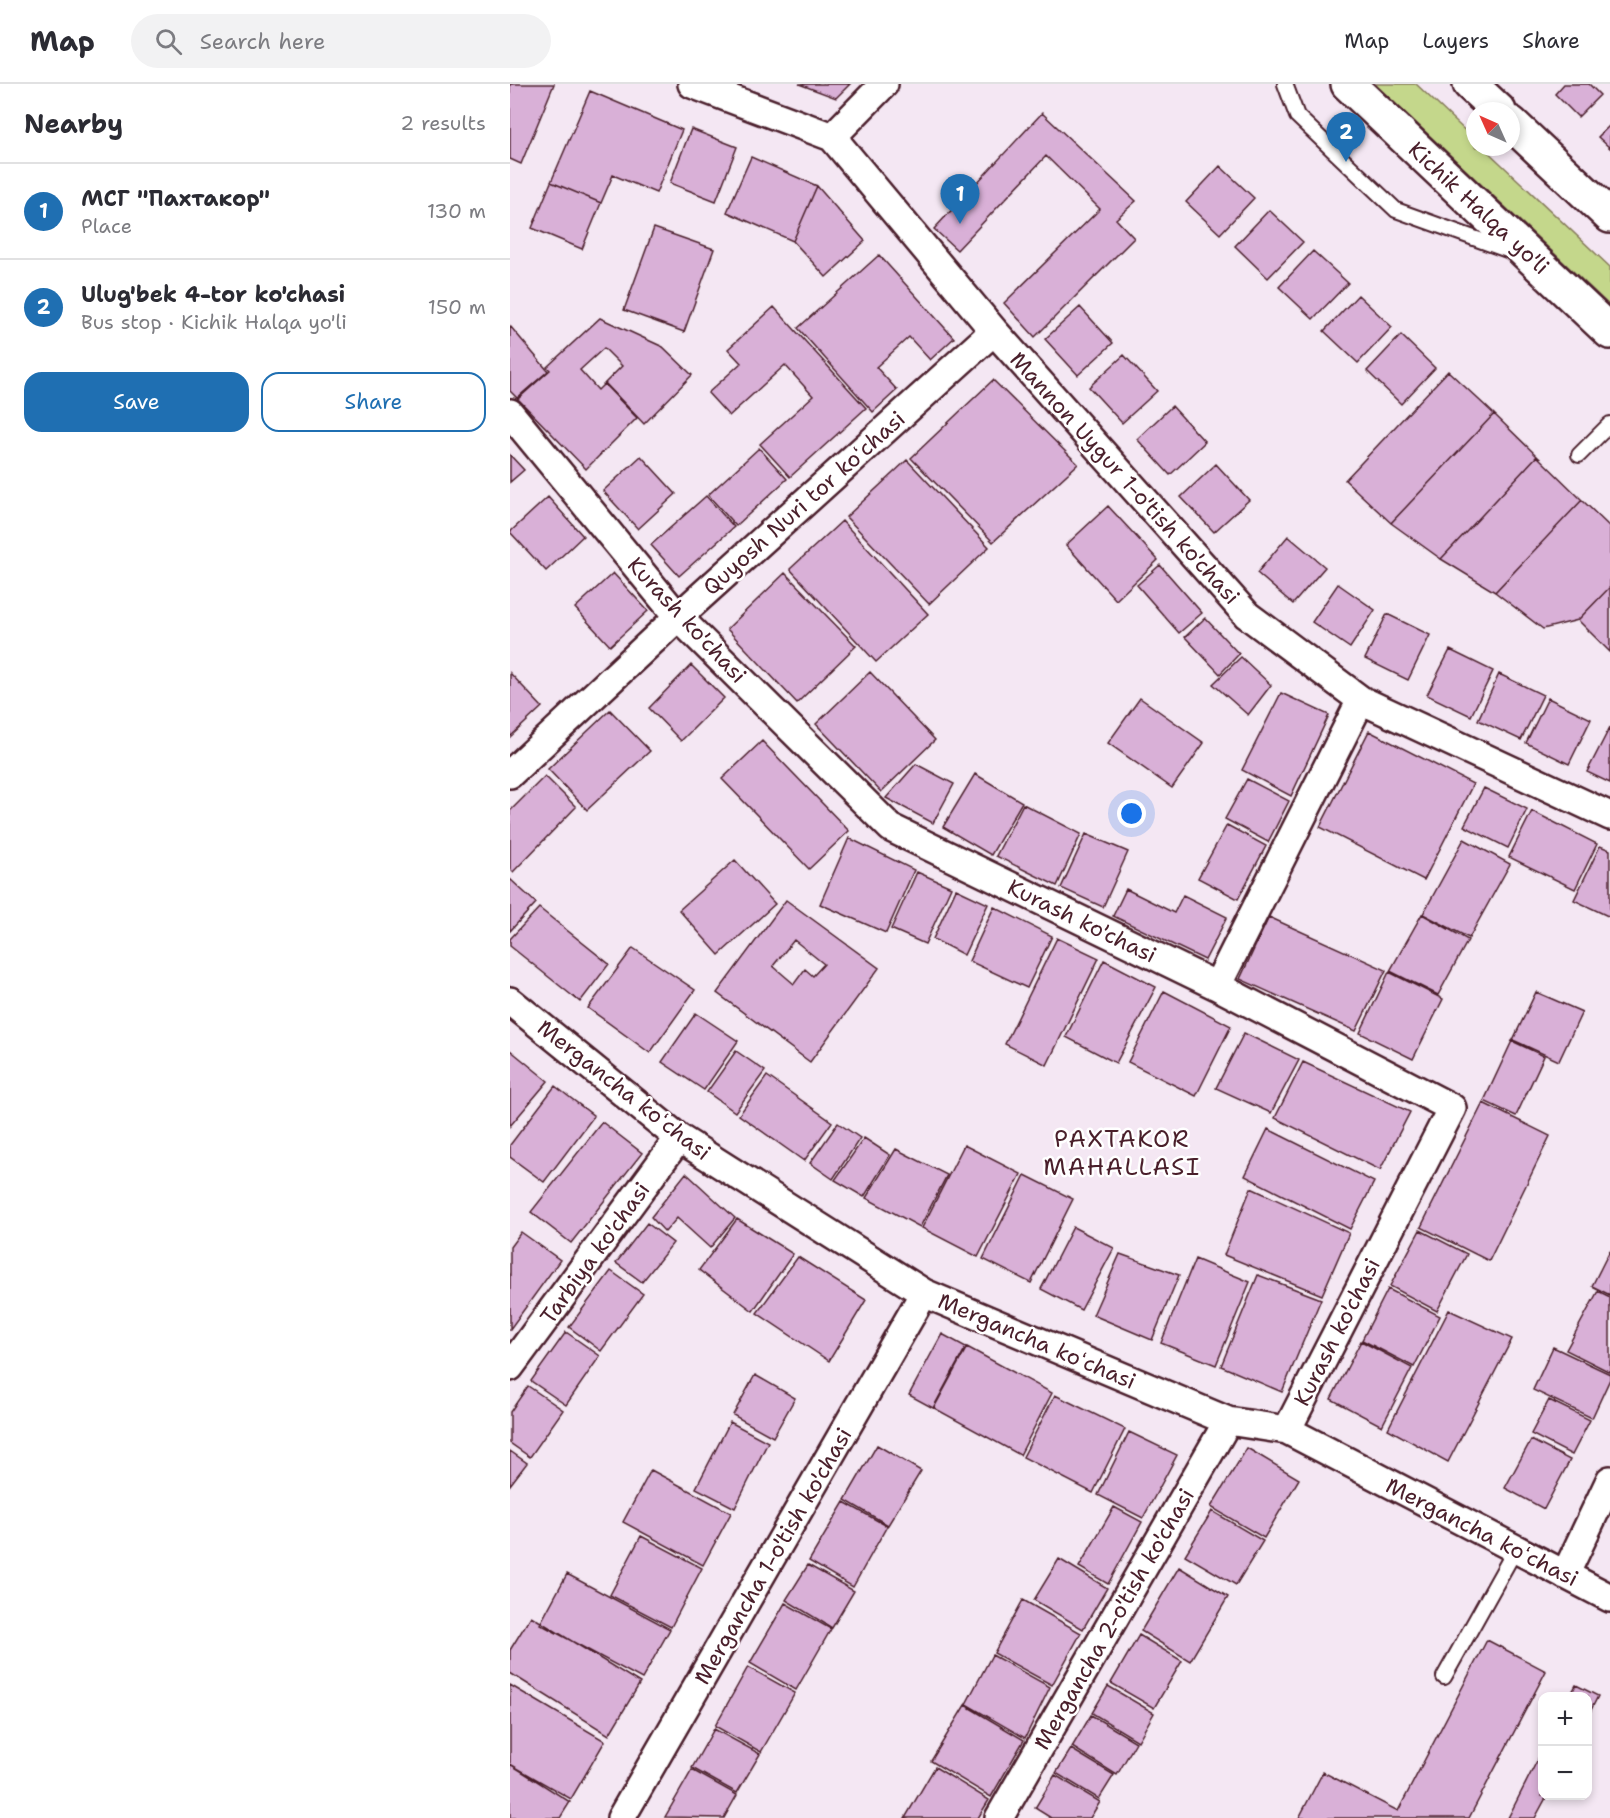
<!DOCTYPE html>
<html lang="en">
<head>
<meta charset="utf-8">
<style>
	:root { --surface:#fff; --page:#f2f2f3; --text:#2b2b33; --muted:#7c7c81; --line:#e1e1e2; --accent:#1f6fb2 }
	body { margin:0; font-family:"Shantell Sans",sans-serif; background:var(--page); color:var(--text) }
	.controls { position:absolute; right:18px; bottom:18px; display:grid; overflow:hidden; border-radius:12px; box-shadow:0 3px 9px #0003 }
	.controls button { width:54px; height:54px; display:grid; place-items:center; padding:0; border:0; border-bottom:2px solid var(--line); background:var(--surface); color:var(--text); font:30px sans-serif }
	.compass { position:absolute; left:956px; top:18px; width:54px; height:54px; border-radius:50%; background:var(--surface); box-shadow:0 3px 9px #0003; rotate:315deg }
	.you { position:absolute; left:622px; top:730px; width:21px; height:21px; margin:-15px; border:4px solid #fff; border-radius:50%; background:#1a73e8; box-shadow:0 0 0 9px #1a73e833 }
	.badge { display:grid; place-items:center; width:39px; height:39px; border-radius:50%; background:var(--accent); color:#fff; font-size:20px; font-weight:700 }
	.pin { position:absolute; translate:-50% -50px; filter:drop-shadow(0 2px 3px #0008) }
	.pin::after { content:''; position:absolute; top:32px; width:21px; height:18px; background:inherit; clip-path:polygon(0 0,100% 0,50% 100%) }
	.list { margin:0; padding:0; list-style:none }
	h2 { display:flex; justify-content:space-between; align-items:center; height:78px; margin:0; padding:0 24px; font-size:26px }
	h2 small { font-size:20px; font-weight:400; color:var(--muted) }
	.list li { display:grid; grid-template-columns:39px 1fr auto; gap:18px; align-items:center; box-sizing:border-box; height:96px; padding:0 24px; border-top:2px solid var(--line) }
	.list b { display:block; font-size:22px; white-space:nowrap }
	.list p { margin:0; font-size:20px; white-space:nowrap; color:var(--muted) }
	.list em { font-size:20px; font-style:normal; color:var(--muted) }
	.actions { display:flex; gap:12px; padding:18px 24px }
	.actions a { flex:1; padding:14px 0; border:2px solid var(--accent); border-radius:18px; text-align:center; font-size:21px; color:var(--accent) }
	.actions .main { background:var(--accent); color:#fff }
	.icon { flex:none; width:33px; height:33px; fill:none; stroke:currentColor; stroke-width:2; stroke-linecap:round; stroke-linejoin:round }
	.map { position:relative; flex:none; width:1100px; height:1734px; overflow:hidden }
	header { display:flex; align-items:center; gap:36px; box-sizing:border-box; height:84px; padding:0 30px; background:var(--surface); border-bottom:2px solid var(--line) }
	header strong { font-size:28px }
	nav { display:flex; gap:33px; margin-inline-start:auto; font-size:21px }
	.search { width:420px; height:54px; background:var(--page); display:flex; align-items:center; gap:15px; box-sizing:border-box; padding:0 21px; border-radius:33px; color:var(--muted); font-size:22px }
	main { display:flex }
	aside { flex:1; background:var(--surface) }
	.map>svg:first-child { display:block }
	.green { fill:#c4d78b; stroke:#877b5b; stroke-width:1.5 }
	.building { fill:#d9b0d7; stroke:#4a1f2b; stroke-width:1.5; fill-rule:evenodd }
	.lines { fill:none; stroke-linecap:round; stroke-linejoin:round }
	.service-casing { stroke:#4a1f2b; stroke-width:18 }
	.minor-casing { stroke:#4a1f2b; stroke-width:32 }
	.trunk-casing { stroke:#4a1f2b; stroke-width:38 }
	.service { stroke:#fff; stroke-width:14 }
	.minor { stroke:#fff; stroke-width:27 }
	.trunk { stroke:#fff; stroke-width:33 }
	.labels { text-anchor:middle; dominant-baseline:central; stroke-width:5; stroke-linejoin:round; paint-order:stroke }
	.street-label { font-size:22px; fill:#4a1f2b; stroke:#fff }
	.neighbourhood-label { font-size:24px; letter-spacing:1.5px; fill:#4a1f2b; stroke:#fff }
</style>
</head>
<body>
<header>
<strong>Map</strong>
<div class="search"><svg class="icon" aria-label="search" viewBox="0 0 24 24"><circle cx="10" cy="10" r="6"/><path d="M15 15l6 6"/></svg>Search here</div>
<nav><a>Map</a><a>Layers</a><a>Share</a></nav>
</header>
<main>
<aside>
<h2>Nearby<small>2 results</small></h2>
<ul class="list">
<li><span class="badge">1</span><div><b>МСГ &quot;Пахтакор&quot;</b><p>Place</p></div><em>130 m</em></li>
<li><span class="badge">2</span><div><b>Ulug'bek 4-tor ko'chasi</b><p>Bus stop · Kichik Halqa yo'li</p></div><em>150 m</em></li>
</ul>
<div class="actions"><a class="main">Save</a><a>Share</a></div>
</aside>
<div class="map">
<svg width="1100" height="1734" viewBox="0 0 1100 1734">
	<rect width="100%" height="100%" fill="#f4e7f3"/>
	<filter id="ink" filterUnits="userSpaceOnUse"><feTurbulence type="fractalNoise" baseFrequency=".0167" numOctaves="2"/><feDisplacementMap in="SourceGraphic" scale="12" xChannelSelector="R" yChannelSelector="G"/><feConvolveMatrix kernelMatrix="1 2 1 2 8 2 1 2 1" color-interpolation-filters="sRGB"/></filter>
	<g filter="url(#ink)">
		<path class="green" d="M865,0H906L965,56V63H973L1100,183V222Z"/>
		<path class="building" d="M0,0H44L11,80L0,75Z
			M289,0H340L326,14Z
			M1054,0H1079L1090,11L1068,33L1045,10Z
			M80,7L172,46L146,109L103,91L91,119L41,98Z
			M532,29L626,117L606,135L624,154L525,253L494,219L590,125L536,72L447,166L424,145Z
			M1100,41V64L1088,53Z
			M181,45L227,63L206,117L160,99Z
			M241,73L307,102L283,157L217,128Z
			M710,82L744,114L710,150L676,118Z
			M41,98L91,119L72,165L22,144Z
			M307,102L355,157L316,193L283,157Z
			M759,126L793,158L758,194L725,162Z
			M144,144L204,165L174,248L114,226Z
			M803,167L838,199L803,235L769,203Z
			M369,171L444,254L420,276L399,253L366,283L387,306L363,328L288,244Z
			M848,211L882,243L848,279L814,247Z
			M264,223L356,324L280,393L250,360L303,312L275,281L219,332L198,309L231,279L218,265Z
			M570,223L603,259L568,291L535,255Z
			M90,234L153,263L182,291L134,340L95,299L112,282L94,264L70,286L88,306L94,300L127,334L76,385L8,315L40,286L37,283Z
			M0,242L38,287L7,314L0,307Z
			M891,251L925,284L891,320L857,287Z
			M614,271L647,307L612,339L579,303Z
			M938,287L984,330L881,439L835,396Z
			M483,296L568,380L483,458L401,374Z
			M662,322L695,358L660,391L627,355Z
			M984,330L1027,372L931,475L881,439Z
			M249,364L277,395L226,442L198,411Z
			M0,371L14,386L0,398Z
			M131,372L166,410L128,445L93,407Z
			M1027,372L1072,416L985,508L931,475Z
			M397,376L479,463L419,520L336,433Z
			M706,380L739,416L704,448L671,413Z
			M196,412L224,443L169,492L141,461Z
			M38,413L73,452L36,487L0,448Z
			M1072,416L1100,443V503L1068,536L1033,545L985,508Z
			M598,422L648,476L606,516L556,461Z
			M332,437L418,530L366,578L280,485Z
			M778,452L815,483L783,520L747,489Z
			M650,481L692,529L669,549L627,501Z
			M103,489L138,527L100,562L65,524Z
			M275,489L346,562L287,619L217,545Z
			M828,500L865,526L840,564L802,538Z
			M1100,503V568L1068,536Z
			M877,530L920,551L898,596L855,575Z
			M695,534L729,570L710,590L675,553Z
			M940,566L983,587L961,632L917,611Z
			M731,573L761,601L738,631L703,600Z
			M181,581L214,614L171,657L139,624Z
			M360,588L425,656L371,708L306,640Z
			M0,589L32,623L0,653Z
			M989,590L1033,611L1011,656L968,636Z
			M771,609L819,631L781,712L732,686Z
			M630,614L694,659L662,704L598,659Z
			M1038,614L1081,635L1059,680L1016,659Z
			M100,626L140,667L77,726L38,685Z
			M1100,643V699L1077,688Z
			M859,647L963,700L914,796L810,743Z
			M252,657L339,747L299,785L212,695Z
			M406,680L444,700L423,739L376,714Z
			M465,690L512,718L481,771L433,743Z
			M35,692L66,723L3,788L0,785V727Z
			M737,695L779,717L758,758L715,735Z
			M974,704L1017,725L998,764L954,742Z
			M513,720L571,750L547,802L486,772Z
			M1022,727L1087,760L1065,805L999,773Z
			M717,741L756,762L728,815L688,794Z
			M576,750L618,768L593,823L551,804Z
			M339,754L404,786L376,849L310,820Z
			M954,755L1000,780L959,854L913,830Z
			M1090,762L1100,766V833L1064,816Z
			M225,776L265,820L209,871L169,826Z
			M407,788L441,803L415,860L381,845Z
			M0,795L26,819L0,847Z
			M446,805L478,820L454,871L423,855Z
			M616,805L664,829L673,811L717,833L695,876L603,832Z
			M276,816L369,884L300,978L207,909ZM284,856L314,880L303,892L295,885L284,900L263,882Z
			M484,823L542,852L517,904L459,877Z
			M29,824L99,880L70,918L0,862V855Z
			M912,830L958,856L928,911L880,887Z
			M759,833L876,886L846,947L730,895Z
			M547,854L589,874L537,981L495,960Z
			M123,864L185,906L140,969L78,924Z
			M594,876L646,903L606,979L556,953Z
			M879,888L933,915L903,975L850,949Z
			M654,907L721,942L686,1012L618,978Z
			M1026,908L1072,928L1049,977L1003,956Z
			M186,929L228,957L194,1006L152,978Z
			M734,949L789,976L761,1029L706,1004Z
			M1002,957L1034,972L1006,1032L974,1017Z
			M0,966L38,997L0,1042Z
			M226,967L255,987L225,1028L197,1008Z
			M793,978L900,1028L870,1086L765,1034Z
			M257,992L322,1038L294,1077L229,1031Z
			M45,1002L84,1032L34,1098L0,1073V1061Z
			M973,1019L1040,1052L979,1177L911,1143Z
			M92,1038L132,1069L61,1159L21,1128Z
			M328,1039L350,1054L323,1095L300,1079Z
			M758,1045L864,1098L840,1145L735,1092Z
			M354,1054L380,1071L354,1113L325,1096Z
			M454,1061L511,1090L468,1173L412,1144Z
			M386,1065L437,1091L410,1143L356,1114Z
			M176,1089L225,1134L200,1164L167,1134L155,1148L141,1133Z
			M515,1091L563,1115L521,1199L473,1175Z
			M741,1104L839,1149L812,1211L714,1171Z
			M227,1135L283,1170L243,1227L189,1186Z
			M137,1139L163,1159L132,1198L106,1179Z
			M563,1143L604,1164L571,1226L531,1205Z
			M910,1146L957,1170L927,1227L880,1202Z
			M11,1148L50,1176L0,1245V1163Z
			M1100,1166V1211L1082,1202Z
			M610,1170L669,1191L642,1256L583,1231Z
			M288,1173L356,1216L319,1277L247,1229Z
			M685,1175L740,1198L706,1281L651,1259Z
			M101,1187L133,1210L91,1267L59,1243Z
			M748,1191L811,1215L772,1308L711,1282Z
			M878,1205L930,1232L904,1283L852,1256Z
			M1088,1207L1100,1213V1288L1056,1266Z
			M939,1226L1002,1255L938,1378L878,1345Z
			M56,1248L90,1272L56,1321L21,1297Z
			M432,1250L456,1263L423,1324L399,1311Z
			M851,1257L902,1284L872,1342L821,1315Z
			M457,1263L542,1309L510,1371L424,1324Z
			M1043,1263L1100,1290V1295L1082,1334L1023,1306Z
			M245,1291L285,1314L263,1353L223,1331Z
			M18,1302L53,1326L20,1373L0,1359V1328Z
			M545,1311L615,1345L583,1409L513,1373Z
			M1039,1316L1080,1336L1062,1371L1021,1350Z
			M220,1338L258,1358L225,1424L186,1404Z
			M619,1348L667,1371L633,1434L588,1411Z
			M1021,1356L1060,1376L1034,1425L995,1404Z
			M367,1361L411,1387L378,1441L335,1416Z
			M737,1364L789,1395L754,1454L701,1423Z
			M0,1367L17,1379L0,1401Z
			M141,1386L221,1429L193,1481L113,1438Z
			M334,1418L377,1442L343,1503L299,1477Z
			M604,1423L632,1438L598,1500L569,1483Z
			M702,1427L753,1457L726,1501L675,1471Z
			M131,1452L192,1484L161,1543L100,1511Z
			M549,1475L597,1504L573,1545L524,1516Z
			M298,1481L344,1507L322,1544L276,1516Z
			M669,1483L718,1513L680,1577L631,1547Z
			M57,1490L160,1545L132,1595L30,1540Z
			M513,1516L571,1549L542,1601L484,1569Z
			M275,1519L321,1545L286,1606L240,1579Z
			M21,1532L130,1599L99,1651L0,1589V1566Z
			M629,1551L672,1577L644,1624L601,1599Z
			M977,1556L1036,1587L959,1734H789L813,1688L888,1727Z
			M482,1571L540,1603L515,1654L456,1620Z
			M238,1583L285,1609L251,1668L205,1642Z
			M0,1601L95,1657L61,1715L0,1680Z
			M1066,1601L1088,1612L1078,1632V1612H1060Z
			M598,1602L644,1629L628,1657L582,1629Z
			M455,1621L514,1656L481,1713L421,1677Z
			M581,1631L626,1658L607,1691L562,1663Z
			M204,1645L250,1670L227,1709L182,1684Z
			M561,1665L604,1691L589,1715L546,1689Z
			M1032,1667V1712H1037L1025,1734H998Z
			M0,1680L60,1718L50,1734H0Z
			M425,1683L479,1716L468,1734H395Z
			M182,1686L227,1711L214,1734L155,1733Z
			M545,1691L590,1718L580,1734H541L525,1724Z"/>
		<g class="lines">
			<defs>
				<path id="service" d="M775,0L787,32L886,126L1000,167
					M1069,371L1100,340
					M934,1593L1005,1466"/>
				<path id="minor" d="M182,0L322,53L484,247L737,531L851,616L1100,732
					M322,53L374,0
					M0,329L168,533L381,744L707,902L942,1024L777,1346
					M0,690L168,533L484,247
					M707,902L851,616
					M0,917L169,1054L414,1209L718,1337L777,1346L1100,1514
					M0,1283L169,1054
					M1055,1491L1100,1396
					M111,1734L414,1209
					M489,1734L718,1337"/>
				<path id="trunk" d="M838,0L1100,248
					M960,0L989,27
					M1001,39L1100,132"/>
			</defs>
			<use href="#service" class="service-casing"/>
			<use href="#minor" class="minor-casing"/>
			<use href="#trunk" class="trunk-casing"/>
			<use href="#service" class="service"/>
			<use href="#minor" class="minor"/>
			<use href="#trunk" class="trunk"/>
		</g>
	</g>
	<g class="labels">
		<g class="street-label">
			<text transform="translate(969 124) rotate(43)">Kichik Halqa yo'li</text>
			<text transform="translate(615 394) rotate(48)">Mannon Uygur 1-o'tish ko'chasi</text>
			<text transform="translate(294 419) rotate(-42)">Quyosh Nuri tor koʻchasi</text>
			<text transform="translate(177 536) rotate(47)">Kurash ko'chasi</text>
			<text transform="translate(572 837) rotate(26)">Kurash ko'chasi</text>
			<text transform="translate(114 1006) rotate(38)">Mergancha koʻchasi</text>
			<text transform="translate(85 1169) rotate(-54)">Tarbiya ko'chasi</text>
			<text transform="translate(827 1248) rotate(-63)">Kurash ko'chasi</text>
			<text transform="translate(527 1257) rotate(23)">Mergancha koʻchasi</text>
			<text transform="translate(972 1448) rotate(27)">Mergancha koʻchasi</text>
			<text transform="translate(263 1472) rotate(-60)">Mergancha 1-o'tish ko'chasi</text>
			<text transform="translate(604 1535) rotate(-60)">Mergancha 2-o'tish ko'chasi</text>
		</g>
		<g class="neighbourhood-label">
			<text x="612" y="1055">PAXTAKOR<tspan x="612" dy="28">MAHALLASI</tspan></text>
		</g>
	</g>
</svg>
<div class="controls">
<button>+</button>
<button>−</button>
</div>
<svg class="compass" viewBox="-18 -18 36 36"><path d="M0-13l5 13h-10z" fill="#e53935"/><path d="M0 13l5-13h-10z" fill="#7c7c81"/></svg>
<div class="you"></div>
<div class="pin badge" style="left:450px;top:140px">1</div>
<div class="pin badge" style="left:836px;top:78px">2</div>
</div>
</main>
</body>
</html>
